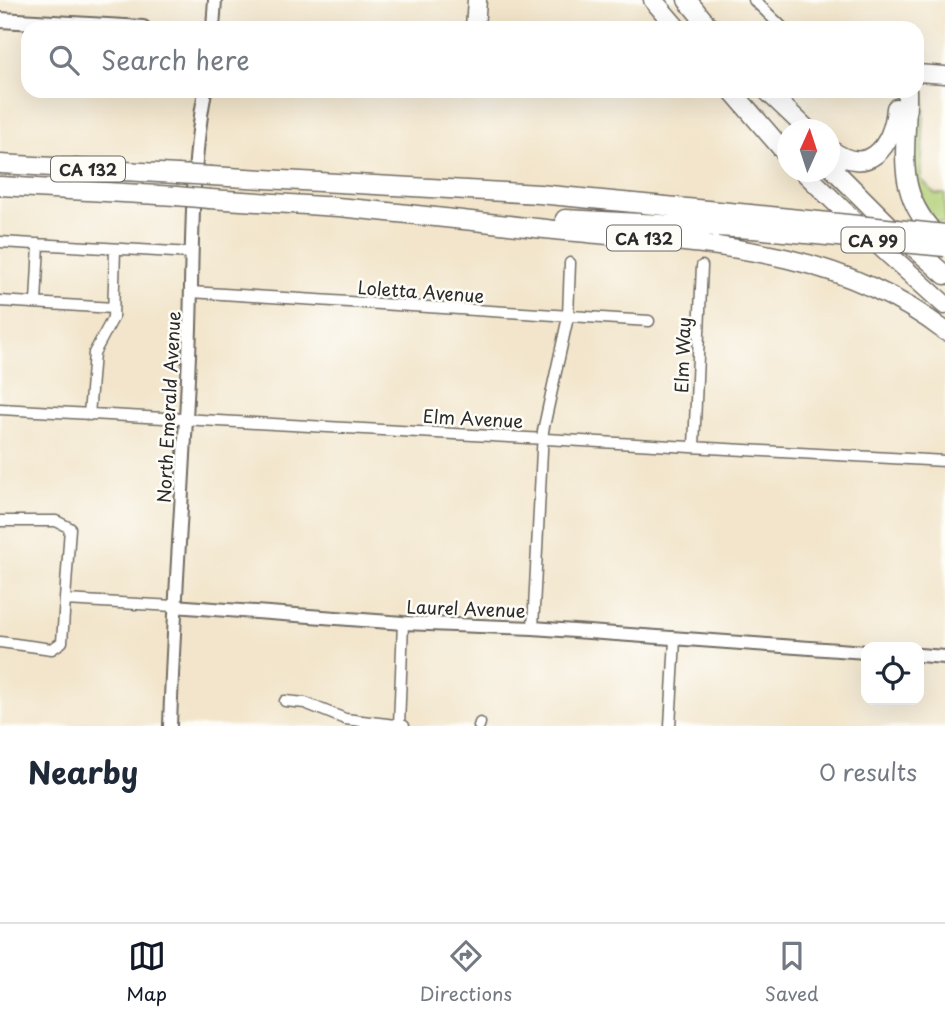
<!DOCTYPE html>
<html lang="en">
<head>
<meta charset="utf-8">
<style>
	:root { --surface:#fff; --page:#f6f6f7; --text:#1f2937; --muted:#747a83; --line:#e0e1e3; --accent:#111827 }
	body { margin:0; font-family:"Playpen Sans",sans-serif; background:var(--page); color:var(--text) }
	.controls { position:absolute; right:21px; bottom:21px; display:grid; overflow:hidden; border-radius:14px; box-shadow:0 7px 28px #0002 }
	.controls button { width:63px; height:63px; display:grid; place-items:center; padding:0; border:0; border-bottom:2px solid var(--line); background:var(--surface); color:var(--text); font:35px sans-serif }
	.compass { position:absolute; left:777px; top:119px; width:63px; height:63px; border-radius:50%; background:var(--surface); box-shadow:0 7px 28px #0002; rotate:3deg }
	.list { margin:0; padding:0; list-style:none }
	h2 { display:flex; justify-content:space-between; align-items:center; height:91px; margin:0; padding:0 28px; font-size:30px }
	h2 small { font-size:23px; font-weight:400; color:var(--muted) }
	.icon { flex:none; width:38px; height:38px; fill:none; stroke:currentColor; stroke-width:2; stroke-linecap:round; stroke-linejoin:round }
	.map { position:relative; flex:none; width:945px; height:726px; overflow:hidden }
	.search { position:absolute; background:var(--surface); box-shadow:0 7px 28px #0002; left:21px; right:21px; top:21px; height:77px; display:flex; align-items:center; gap:18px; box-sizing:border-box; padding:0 24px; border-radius:21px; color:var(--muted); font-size:26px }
	.sheet { height:196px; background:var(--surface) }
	nav { display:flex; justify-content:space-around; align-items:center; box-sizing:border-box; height:98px; border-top:2px solid var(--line); background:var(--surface); font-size:19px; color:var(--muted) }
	nav a { display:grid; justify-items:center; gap:4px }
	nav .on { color:var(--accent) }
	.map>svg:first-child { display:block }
	.green { fill:#b0ce75; stroke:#6e7c50; stroke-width:2 }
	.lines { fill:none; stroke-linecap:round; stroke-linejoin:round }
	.minor-casing { stroke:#716c63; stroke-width:13 }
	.tertiary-casing { stroke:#716c63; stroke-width:16 }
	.secondary-casing { stroke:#716c63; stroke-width:18 }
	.primary-casing { stroke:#716c63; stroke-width:19 }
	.motorway-casing { stroke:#716c63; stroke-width:21 }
	.minor { stroke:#fff; stroke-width:10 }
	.tertiary { stroke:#fff; stroke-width:12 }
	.secondary { stroke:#fff; stroke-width:14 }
	.primary { stroke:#fff; stroke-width:16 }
	.motorway { stroke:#fff; stroke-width:18 }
	.motorway-bridge-casing { stroke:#716c63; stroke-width:21; stroke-linecap:butt }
	.motorway-bridge { stroke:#fff; stroke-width:18 }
	.labels { text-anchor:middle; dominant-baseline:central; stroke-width:5; stroke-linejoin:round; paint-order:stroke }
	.shield { fill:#fdfcf7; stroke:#6a6a68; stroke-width:2 }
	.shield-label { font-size:16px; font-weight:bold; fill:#2b2b2b }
	.street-label { font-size:18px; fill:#2b2b2b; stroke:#fdfcf7 }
</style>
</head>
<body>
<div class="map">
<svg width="945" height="726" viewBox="0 0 945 726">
	<rect width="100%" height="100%" fill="#fdfcf7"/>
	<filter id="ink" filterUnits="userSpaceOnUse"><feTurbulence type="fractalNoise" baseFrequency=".0143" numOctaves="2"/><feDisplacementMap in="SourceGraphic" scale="14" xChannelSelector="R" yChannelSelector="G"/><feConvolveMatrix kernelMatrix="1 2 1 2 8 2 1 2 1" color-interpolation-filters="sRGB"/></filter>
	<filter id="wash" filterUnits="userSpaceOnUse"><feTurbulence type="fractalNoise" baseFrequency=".00686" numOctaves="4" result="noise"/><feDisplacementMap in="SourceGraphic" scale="28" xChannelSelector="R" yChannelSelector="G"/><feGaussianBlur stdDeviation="1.57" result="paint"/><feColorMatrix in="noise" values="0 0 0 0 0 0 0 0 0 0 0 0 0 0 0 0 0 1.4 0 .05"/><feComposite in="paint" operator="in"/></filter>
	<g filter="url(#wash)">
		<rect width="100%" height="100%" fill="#f2e5cb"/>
		<path class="green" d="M925,92L921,179L935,194H945V223L933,222C906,187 913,140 913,98L918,99Z"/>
	</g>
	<g filter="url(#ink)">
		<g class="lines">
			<defs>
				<path id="minor" d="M754,0L783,28
					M0,242L192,253
					M191,292L649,321
					M0,301L113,308
					M36,303L39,244
					M0,409L945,461
					M89,415L94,353L113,318L115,249
					M694,446L702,266
					M0,521H56L70,528L62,642L52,649L0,642
					M65,600L174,606
					M533,628L543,431L568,317L570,263
					M285,701L305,703L345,719L404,726
					M399,725L403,623
					M479,726L480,723
					M670,726L675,640"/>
				<path id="tertiary" d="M213,28L215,0
					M174,606L403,623L533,628L866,652
					M919,655L945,657
					M170,726C174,602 184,479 189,355C193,268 189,177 205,91"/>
				<path id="secondary" d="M0,20L143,28"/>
				<path id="primary" d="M917,73L945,75"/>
				<path id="motorway" d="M653,0L677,28
					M687,0L710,28
					M475,28L477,0
					M732,91L788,156
					M767,91L808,130
					M907,91C908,151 891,193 942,241
					M830,149C868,178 893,147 896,108
					M0,164L177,174
					M830,166L893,229L945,275
					M804,172L884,250L945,305
					M211,176L539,194L750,214
					M0,186L176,196
					M210,199L338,207
					M327,206C406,213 485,223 565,231C700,244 833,245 945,331
					M565,219L753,229"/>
			</defs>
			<use href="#minor" class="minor-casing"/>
			<use href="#tertiary" class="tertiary-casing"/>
			<use href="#secondary" class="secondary-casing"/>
			<use href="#primary" class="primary-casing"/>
			<use href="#motorway" class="motorway-casing"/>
			<use href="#minor" class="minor"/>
			<use href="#tertiary" class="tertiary"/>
			<use href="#secondary" class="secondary"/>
			<use href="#primary" class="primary"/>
			<use href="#motorway" class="motorway"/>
			<defs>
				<path id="motorway-bridge" d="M177,174L211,176
					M176,196L210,199
					M750,214L945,234
					M753,229L945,247"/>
			</defs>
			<use href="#motorway-bridge" class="motorway-bridge-casing"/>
			<use href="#motorway-bridge" class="motorway-bridge"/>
		</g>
	</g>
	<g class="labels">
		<g class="shield">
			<rect x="51" y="156.5" width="74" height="25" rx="5"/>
			<rect x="607" y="225.5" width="74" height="25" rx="5"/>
			<rect x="841.5" y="227.5" width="63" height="25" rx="5"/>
		</g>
		<g class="shield-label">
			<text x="88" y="169">CA 132</text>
			<text x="644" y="238">CA 132</text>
			<text x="873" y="240">CA 99</text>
		</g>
		<g class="street-label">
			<text transform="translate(421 291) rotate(4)">Loletta Avenue</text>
			<text transform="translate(682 355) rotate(-88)">Elm Way</text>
			<text transform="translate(168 407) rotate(-87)">North Emerald Avenue</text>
			<text transform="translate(473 418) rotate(3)">Elm Avenue</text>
			<text transform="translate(466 608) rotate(2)">Laurel Avenue</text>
		</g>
	</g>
</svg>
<div class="controls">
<button><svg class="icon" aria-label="locate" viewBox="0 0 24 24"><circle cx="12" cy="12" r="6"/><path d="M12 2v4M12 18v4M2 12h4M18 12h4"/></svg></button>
</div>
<svg class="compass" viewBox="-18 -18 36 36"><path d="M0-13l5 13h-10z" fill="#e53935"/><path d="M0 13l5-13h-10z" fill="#747a83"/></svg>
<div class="search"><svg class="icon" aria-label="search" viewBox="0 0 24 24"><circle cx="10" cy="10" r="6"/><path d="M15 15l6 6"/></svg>Search here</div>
</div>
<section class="sheet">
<h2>Nearby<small>0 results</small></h2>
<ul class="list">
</ul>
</section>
<nav>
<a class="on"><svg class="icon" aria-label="map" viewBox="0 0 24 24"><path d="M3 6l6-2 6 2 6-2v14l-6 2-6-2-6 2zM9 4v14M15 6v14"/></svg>Map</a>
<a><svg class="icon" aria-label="directions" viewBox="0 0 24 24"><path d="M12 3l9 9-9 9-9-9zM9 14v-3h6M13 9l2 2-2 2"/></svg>Directions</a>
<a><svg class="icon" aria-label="saved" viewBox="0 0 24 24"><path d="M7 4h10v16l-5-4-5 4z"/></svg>Saved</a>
</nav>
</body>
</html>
